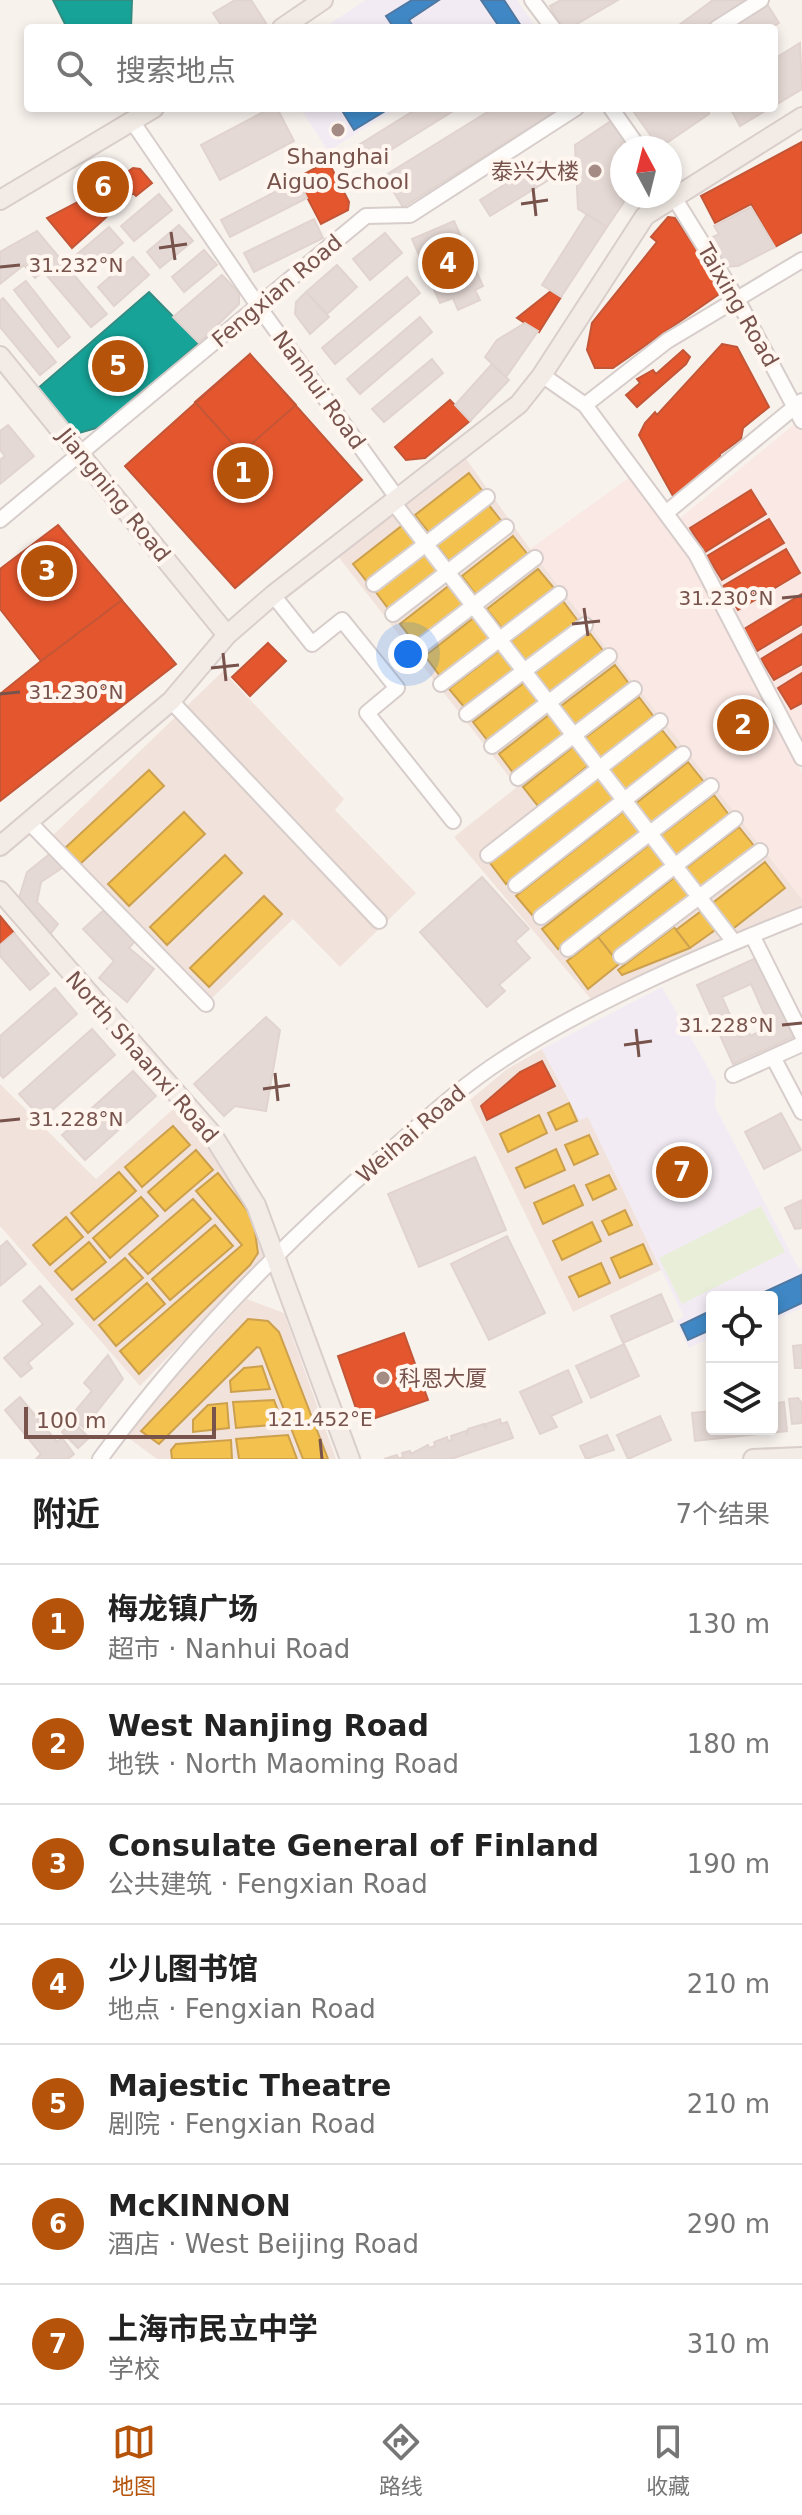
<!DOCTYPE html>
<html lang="zh">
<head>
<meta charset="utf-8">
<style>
	:root { --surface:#fff; --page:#f6f6f6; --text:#222; --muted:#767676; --line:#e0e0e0; --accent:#b45309 }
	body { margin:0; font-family:"DejaVu Sans","Noto Sans SC",sans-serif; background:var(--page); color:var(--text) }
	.controls { position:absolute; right:24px; bottom:24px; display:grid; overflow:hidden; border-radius:8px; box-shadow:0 4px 12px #0003 }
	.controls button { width:72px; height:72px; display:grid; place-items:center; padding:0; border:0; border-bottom:2px solid var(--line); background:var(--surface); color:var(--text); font:40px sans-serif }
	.compass { position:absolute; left:610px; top:136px; width:72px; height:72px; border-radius:50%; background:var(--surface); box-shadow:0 4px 12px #0003; rotate:353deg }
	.scale { position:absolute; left:24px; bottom:20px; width:192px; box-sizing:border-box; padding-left:8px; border:4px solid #77534c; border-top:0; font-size:22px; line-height:28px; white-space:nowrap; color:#77534c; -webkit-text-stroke:6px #fff6f0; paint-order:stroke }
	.you { position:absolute; left:408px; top:654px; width:28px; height:28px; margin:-20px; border:6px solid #fff; border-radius:50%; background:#1a73e8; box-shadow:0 0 0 12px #1a73e833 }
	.badge { display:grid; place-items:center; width:52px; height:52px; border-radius:50%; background:var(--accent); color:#fff; font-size:26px; font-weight:700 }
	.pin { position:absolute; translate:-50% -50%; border:4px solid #fff; box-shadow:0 2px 8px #0006 }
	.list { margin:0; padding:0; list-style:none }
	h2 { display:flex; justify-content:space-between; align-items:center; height:104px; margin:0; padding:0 32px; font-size:34px }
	h2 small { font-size:26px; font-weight:400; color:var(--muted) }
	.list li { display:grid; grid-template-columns:52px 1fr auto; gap:24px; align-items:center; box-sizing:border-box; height:120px; padding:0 32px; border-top:2px solid var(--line) }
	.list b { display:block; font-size:30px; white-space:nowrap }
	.list p { margin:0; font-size:26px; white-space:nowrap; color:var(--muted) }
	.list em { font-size:26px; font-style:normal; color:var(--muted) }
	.icon { flex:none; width:44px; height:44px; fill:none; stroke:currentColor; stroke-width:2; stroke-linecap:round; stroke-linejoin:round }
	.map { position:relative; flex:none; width:802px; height:1459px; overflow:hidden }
	.search { position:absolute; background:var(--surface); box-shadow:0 4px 12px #0003; left:24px; right:24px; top:24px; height:88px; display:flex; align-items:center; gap:20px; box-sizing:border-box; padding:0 28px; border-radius:8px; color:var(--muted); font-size:30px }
	.sheet { height:944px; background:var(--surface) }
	nav { display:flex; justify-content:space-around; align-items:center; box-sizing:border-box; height:112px; border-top:2px solid var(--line); background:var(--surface); font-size:22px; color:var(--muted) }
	nav a { display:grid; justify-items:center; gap:4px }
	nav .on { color:var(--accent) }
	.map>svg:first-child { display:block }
	.residential { fill:#f1e3db }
	.commercial { fill:#fae8e4 }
	.education { fill:#f2ebf4 }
	.green { fill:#e9eed8 }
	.homes { fill:#f2c14e; stroke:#cda04d; stroke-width:2 }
	.shops { fill:#e4572e; stroke:#c35637; stroke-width:2 }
	.schools { fill:#3f88c5; stroke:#5078a1; stroke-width:2 }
	.public { fill:#17a398; stroke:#348b81; stroke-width:2 }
	.building { fill:#e5d9d5; stroke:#e1d4cf; stroke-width:2; fill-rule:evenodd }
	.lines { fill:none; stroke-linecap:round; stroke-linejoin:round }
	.minor-casing { stroke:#d7cdca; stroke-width:18 }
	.major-casing { stroke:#d9cecb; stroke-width:22 }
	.minor { stroke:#fefdfc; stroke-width:14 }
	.major { stroke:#f3ece6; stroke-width:18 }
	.ticks { fill:none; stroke:#77534c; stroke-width:3 }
	.poi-dot { fill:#a48b84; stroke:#fff6f0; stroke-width:3 }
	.labels { text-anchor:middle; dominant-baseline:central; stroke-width:8; stroke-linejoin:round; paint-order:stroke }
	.poi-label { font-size:22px; fill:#77534c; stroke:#fff6f0 }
	.street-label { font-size:22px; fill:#77534c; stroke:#fff6f0 }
	.ticks-label { font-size:20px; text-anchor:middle; fill:#77534c; stroke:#fff6f0; stroke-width:8; stroke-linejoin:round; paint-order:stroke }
</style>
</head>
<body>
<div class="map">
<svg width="802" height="1459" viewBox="0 0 802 1459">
	<rect width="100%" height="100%" fill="#f8f2ed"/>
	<path class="residential" d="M462,453L530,549L802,899V912L596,1005L454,837L517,787L337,555Z
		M223,671L344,799L335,810L416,893L340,967L293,919L206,1004L49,839Z
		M542,1049L579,1119L588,1116L661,1270L573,1312L470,1100L506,1070Z
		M0,1084L96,1179L173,1109L211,1146L251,1205L264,1252L262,1259L140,1386L0,1226Z
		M247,1299L284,1313L336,1459H157L127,1437L165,1388Z"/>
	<path class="commercial" d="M802,418V748L679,519Z
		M630,477L691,556L802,773V899L530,549Z"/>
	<path class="education" d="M366,0H517L533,23L525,28H323Z
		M300,108H398L328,151Z
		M662,987L716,1082L715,1106L799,1269L802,1268V1308L772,1321V1297H712V1337L689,1348L676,1321L684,1317L588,1117L580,1120L542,1049Z"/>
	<path class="green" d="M761,1206L785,1252L682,1304L659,1258Z"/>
	<path class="homes" d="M469,473L484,493L431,535L415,515Z
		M488,504L503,523L451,563L436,544Z
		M404,524L419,543L368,583L353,564Z
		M513,536L529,556L477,596L462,576Z
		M426,551L442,571L390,611L375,591Z
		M538,569L554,588L502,628L487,609Z
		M451,584L467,603L415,643L400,624Z
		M563,601L578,621L526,661L511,641Z
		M476,616L492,636L440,676L425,656Z
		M589,632L604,652L551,693L535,673Z
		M501,649L516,668L465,708L449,689Z
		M615,665L630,685L576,726L561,706Z
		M525,682L540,701L488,741L473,722Z
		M639,697L654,717L600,758L585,738Z
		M550,714L565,734L514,774L499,754Z
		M662,730L678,750L625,790L610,770Z
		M574,746L589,765L538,806L523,787Z
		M688,762L704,782L651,823L635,804Z
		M149,770L164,786L79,865L64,849Z
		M598,779L614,799L506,884L490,863Z
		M714,795L729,815L676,856L660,836Z
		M624,811L641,832L533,916L516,896Z
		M184,812L205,834L129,906L108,884Z
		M739,827L755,847L701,889L686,868Z
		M650,844L666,864L558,949L542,929Z
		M225,855L242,873L167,945L150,927Z
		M765,862L785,888L730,931L710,905Z
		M675,877L691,898L614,957L598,937Z
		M264,896L282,914L209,987L190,968Z
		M704,909L718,928L690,948L676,930Z
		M674,927L690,948L622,975L618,970Z
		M598,937L619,964L588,989L567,961Z
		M569,1103L577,1121L556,1130L548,1113Z
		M539,1115L547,1133L508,1152L500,1134Z
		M173,1126L190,1145L142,1187L125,1167Z
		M589,1135L598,1154L574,1165L565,1145Z
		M556,1149L565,1170L525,1188L516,1168Z
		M196,1150L213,1170L165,1211L148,1192Z
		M119,1172L136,1191L88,1233L71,1213Z
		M218,1173L253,1218L258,1253L250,1265L139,1374L120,1351L242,1245L196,1191Z
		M609,1175L616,1189L593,1200L586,1185Z
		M574,1185L583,1205L543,1224L534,1203Z
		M141,1197L158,1216L110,1258L93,1238Z
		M193,1199L211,1219L148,1274L129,1254Z
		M625,1210L632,1225L609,1235L602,1221Z
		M66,1217L83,1237L50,1265L33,1245Z
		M592,1222L601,1241L562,1260L553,1241Z
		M215,1225L233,1246L170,1300L152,1279Z
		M89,1242L106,1262L72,1290L55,1271Z
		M643,1244L652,1264L620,1278L611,1258Z
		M125,1258L143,1278L94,1320L76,1299Z
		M601,1263L610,1283L579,1297L569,1277Z
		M147,1283L165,1304L116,1346L99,1325Z
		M248,1319L268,1321L279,1332L328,1459H303L260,1348L257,1347L159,1444L141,1431Z
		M262,1366L270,1389L231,1392L230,1381L244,1368Z
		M274,1400L283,1424L236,1428L233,1402Z
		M227,1403L229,1428L193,1432V1420L208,1405Z
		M288,1435L297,1459H239L236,1439Z
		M231,1440L232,1459H172L171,1450L176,1444Z"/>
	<path class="shops" d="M802,142V232L775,247L751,204L715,223L701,196Z
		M328,161L349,202L348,210L321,224L297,178Z
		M133,168L140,169L152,183L136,196L133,193L72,248L47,218L101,190Z
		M668,217L675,218L725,290L613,368H595L587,350L592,323L657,242L651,237Z
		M551,291L561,297L539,332L517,318Z
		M722,344L737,347L769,407L743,428L741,439L720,454V463L673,496L639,435L645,423L655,412L657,415Z
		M683,350L690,357L686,364L637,407L626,395L640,383L637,379L653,370L656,374Z
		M250,354L362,480L235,588L125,466Z
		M250,354L296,405L241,453L195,402Z
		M450,400L470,421L425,458L406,460L395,447Z
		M751,490L766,514L705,552L690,528Z
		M769,519L784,543L722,580L707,556Z
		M58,525L176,664L0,801V694L41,661L0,609V569Z
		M58,525L122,600L41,661L0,609V569Z
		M786,549L800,573L738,610L723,586Z
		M802,594V624L757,651L744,629Z
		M802,634V664L774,680L761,659Z
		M268,643L286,661L250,696L232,677Z
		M802,673V703L791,709L778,688Z
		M0,916L14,933L0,945Z
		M542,1061L555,1086L487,1120L481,1106L520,1072Z
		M404,1333L428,1400L361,1423L338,1356Z"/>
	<path class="schools" d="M412,0H439L409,20L414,28H394L386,16Z
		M481,0H504L521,26L500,28Z
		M349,108H390L354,130L343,112Z
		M801,1275L802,1303L772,1317V1297L758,1295Z
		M712,1310V1329L688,1340L681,1325Z"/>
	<path class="public" d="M53,0H132L131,28H67Z
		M149,292L199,343L103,426L79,433L71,431L37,389Z"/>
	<path class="building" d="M235,0H251L266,23L258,28H223L213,13Z
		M561,0H618L570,28H562L550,6Z
		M713,0H750L708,28H675Z
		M767,4L779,23L771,28H728Z
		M800,43L802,89L774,106V59Z
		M271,108H277L294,141L220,180L201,145Z
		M418,108H458L368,164L357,146Z
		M494,108H561L403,207L384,176Z
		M631,108H709V114L668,142L656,143Z
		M730,108H770L740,126Z
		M614,119L626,137L613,159L614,184L624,202L607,227L578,209L575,145Z
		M542,161L552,178L490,216L480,200Z
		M298,180L307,198L230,237L221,220Z
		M159,194L172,210L134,241L121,226Z
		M751,207L775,247L738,266L723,267L709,239L719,234L714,226Z
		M587,214L607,227L561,297L542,285Z
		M314,219L323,238L254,272L244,253Z
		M454,221L483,286L475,290L480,300L458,310L453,298L440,303L412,239Z
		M179,225L193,241L160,268L147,252Z
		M109,227L123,243L90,271L76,255Z
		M37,231L107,314L91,327L43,271L35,278L24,265L0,284V252Z
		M385,233L402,253L370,280L353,259Z
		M204,250L217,265L184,292L172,277Z
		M133,257L149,275L114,306L98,287Z
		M337,265L357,287L327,314L306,292Z
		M222,275L239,293V304L199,343L173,317Z
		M407,277L420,293L335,364L322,348Z
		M26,281L70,337L58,347L14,290Z
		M306,292L329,317L310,334L295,314L296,302Z
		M3,298L56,362L40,375L0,327V301Z
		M420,317L432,332L360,394L347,379Z
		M525,323L538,331L506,377L485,357L497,340Z
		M432,359L443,373L384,422L372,409Z
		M492,364L509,380L470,421L455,405Z
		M8,425L34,456L0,484V460L5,456L0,450V431Z
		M52,852L65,866L41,882L37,902L58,924L45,941L22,915L19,898L27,872Z
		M482,877L529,929L515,941L530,958L499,985L505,991L487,1007L420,932Z
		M104,910L135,941L129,948L154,969L127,1002L99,978L114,961L83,929Z
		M14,933L49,974L30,990L0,956V945Z
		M758,957L795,1036L733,1064L697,985ZM751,984L769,1025L751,1036L749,1033L740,1037L722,997Z
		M55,988L77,1014L3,1078L0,1074V1036Z
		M266,1017L280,1030L266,1111L235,1106L224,1116L194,1084Z
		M92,1029L115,1055L42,1119L19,1094Z
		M133,1071L156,1096L85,1160L62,1135Z
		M781,1113L801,1150L764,1169L745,1132Z
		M475,1157L506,1230L419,1267L388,1194Z
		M802,1200V1228L795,1229L785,1208Z
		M507,1236L545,1313L489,1340L451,1264Z
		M7,1241L26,1264L0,1286V1247Z
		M40,1286L73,1324L28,1363L32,1368L21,1377L4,1358L43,1324L23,1301Z
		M661,1294L673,1321L623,1343L611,1316Z
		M624,1344L639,1376L591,1398L576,1366Z
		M802,1345V1368H795L793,1346Z
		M108,1355L123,1379L84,1428L71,1416L92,1391L84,1383Z
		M568,1370L582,1402L551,1416L557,1427L540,1434L520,1392Z
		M20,1397L57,1442L62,1438L74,1454L68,1459H36L41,1454L5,1410Z
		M798,1398L802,1403V1423L792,1424L789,1399Z
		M784,1402L787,1431L695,1441L692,1413L712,1411V1429H772V1404Z
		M660,1416L671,1440L628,1459L617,1435Z
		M500,1419L501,1424L507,1422L513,1438L451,1459H384L397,1455L399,1459L403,1457L402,1453L410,1451L411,1454L428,1445L429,1448L435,1446L434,1442L447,1437L448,1441L452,1440L451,1436L466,1431L467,1434L468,1429L484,1424L486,1429V1424Z
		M73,1421L89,1438L78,1448L62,1432Z
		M607,1435L614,1450L586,1459L580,1446Z"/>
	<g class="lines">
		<defs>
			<path id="minor" d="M532,0L553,28
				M717,28L761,0
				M611,108L639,148
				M132,121L259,307L398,499
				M670,191L737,299L802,421
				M542,375L585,405L696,554L802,758
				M585,405L667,341L802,260
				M393,502L734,942
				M667,512L802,401
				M0,520L366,216L410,215L576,108
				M374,584L487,497
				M273,595L312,644L342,620L397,688L367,713L453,821
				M393,614L506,527
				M417,649L535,558
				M441,684L559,594
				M171,701L379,921
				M467,714L585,625
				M492,746L609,656
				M518,778L634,689
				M29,822L206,1004
				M488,855L660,721
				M516,885L683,754
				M541,917L711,786
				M752,935L802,1035
				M568,949L735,819
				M621,956L760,851
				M773,1057L802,1112
				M733,1075L802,1044
				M100,1459C183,1346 279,1247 385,1155C423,1122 460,1087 502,1060C588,1003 706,953 802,915"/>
			<path id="major" d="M282,28L323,0
				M0,200L154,108
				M0,356L227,635
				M0,846L171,701L227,635L273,595L519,404L542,375L645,216L802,117
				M0,891L212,1134L256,1205L350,1459
				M753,1459L802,1457"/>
		</defs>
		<use href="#minor" class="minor-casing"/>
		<use href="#major" class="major-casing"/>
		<use href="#minor" class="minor"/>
		<use href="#major" class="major"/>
	</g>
	<path class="ticks" d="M533,188L536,216M521,204L548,200M171,232L175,260M159,248L187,244M0,267L20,265M782,598L802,596M584,608L588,636M572,624L600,621M223,653L226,681M211,668L239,665M0,694L20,692M782,1025L802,1023M636,1029L639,1057M624,1045L652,1041M275,1073L278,1101M263,1089L290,1085M0,1121L20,1119M320,1439L322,1459"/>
	<g class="poi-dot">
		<circle cx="338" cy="130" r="8"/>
		<circle cx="595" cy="171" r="8"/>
		<circle cx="383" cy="1378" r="8"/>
	</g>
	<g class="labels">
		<g class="poi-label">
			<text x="338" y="156">Shanghai<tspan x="338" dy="25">Aiguo School</tspan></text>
			<text x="579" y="171" text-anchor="end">泰兴大楼</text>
			<text x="399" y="1378" text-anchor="start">科恩大厦</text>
		</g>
		<g class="street-label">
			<text transform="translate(277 291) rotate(-40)">Fengxian Road</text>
			<text transform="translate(738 305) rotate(60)">Taixing Road</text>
			<text transform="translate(319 390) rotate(54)">Nanhui Road</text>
			<text transform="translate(114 495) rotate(51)">Jiangning Road</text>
			<text transform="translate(142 1057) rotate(49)">North Shaanxi Road</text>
			<text transform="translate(411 1134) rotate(-41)">Weihai Road</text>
		</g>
	</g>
	<g class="ticks-label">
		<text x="76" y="272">31.232°N</text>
		<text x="726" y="605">31.230°N</text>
		<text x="76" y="699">31.230°N</text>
		<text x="726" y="1032">31.228°N</text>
		<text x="76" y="1126">31.228°N</text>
		<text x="320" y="1426">121.452°E</text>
	</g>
</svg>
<div class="controls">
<button><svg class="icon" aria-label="locate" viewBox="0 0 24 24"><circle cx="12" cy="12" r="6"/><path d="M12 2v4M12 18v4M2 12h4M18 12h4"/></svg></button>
<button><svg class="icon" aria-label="layers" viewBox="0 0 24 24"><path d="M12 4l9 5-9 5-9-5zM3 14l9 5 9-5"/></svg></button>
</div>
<svg class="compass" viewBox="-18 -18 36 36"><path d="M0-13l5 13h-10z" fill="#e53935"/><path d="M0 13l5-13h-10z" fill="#767676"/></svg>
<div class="scale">100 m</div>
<div class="you"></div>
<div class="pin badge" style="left:243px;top:473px">1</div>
<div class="pin badge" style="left:743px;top:725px">2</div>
<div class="pin badge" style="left:47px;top:571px">3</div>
<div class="pin badge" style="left:448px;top:263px">4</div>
<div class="pin badge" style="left:118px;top:366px">5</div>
<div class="pin badge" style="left:103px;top:187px">6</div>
<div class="pin badge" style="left:682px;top:1172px">7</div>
<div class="search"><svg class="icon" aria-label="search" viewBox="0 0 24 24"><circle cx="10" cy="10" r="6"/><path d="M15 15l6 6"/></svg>搜索地点</div>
</div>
<section class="sheet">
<h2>附近<small>7个结果</small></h2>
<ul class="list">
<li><span class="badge">1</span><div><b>梅龙镇广场</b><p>超市 · Nanhui Road</p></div><em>130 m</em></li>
<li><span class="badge">2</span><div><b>West Nanjing Road</b><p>地铁 · North Maoming Road</p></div><em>180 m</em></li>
<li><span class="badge">3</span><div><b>Consulate General of Finland</b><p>公共建筑 · Fengxian Road</p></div><em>190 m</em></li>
<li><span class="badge">4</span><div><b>少儿图书馆</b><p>地点 · Fengxian Road</p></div><em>210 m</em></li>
<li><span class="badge">5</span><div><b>Majestic Theatre</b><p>剧院 · Fengxian Road</p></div><em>210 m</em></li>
<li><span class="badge">6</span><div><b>McKINNON</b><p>酒店 · West Beijing Road</p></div><em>290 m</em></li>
<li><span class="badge">7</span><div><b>上海市民立中学</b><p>学校</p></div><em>310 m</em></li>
</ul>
</section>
<nav>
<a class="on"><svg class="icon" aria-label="map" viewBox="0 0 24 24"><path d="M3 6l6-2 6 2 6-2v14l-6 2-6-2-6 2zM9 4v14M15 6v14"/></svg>地图</a>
<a><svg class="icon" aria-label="directions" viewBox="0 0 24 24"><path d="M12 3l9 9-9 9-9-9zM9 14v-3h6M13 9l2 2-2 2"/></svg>路线</a>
<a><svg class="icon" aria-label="saved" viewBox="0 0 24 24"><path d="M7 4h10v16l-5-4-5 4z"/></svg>收藏</a>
</nav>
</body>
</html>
